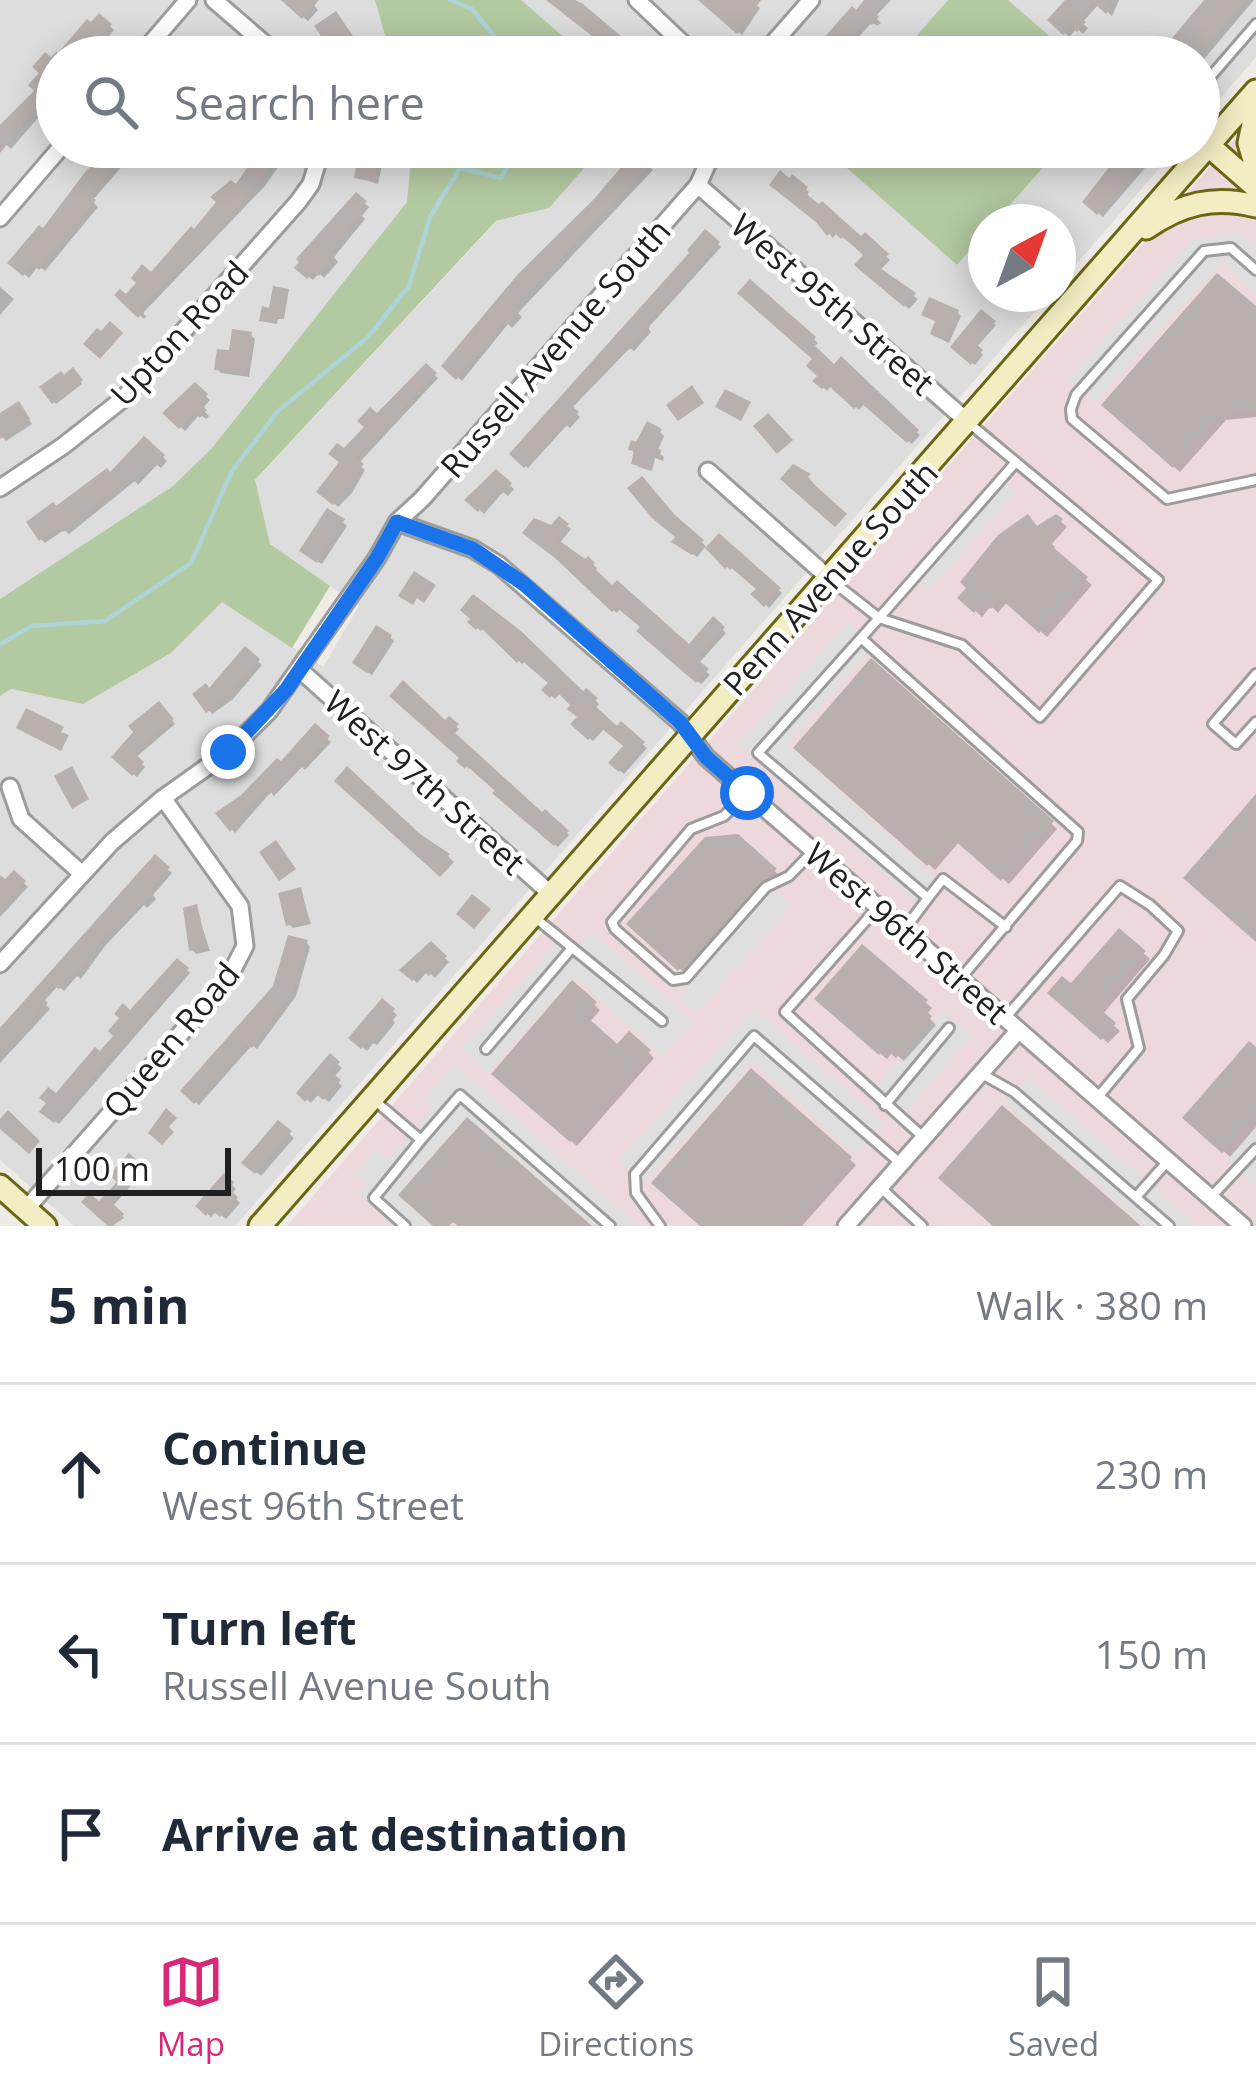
<!DOCTYPE html>
<html lang="en">
<head>
<meta charset="utf-8">
<style>
	:root { --surface:#fff; --page:#f2f2f3; --text:#1f2937; --muted:#747a83; --line:#e0e1e3; --accent:#db2777 }
	body { margin:0; font-family:"Open Sans",sans-serif; background:var(--page); color:var(--text) }
	.compass { position:absolute; left:968px; top:204px; width:108px; height:108px; border-radius:50%; background:var(--surface); box-shadow:0 6px 30px #0003; rotate:41deg }
	.scale { position:absolute; left:36px; bottom:30px; width:195px; box-sizing:border-box; padding-left:12px; border:6px solid #1f1f1f; border-top:0; font-size:33px; line-height:42px; white-space:nowrap; color:#1f1f1f; -webkit-text-stroke:9px #fff; paint-order:stroke }
	.stop { position:absolute; width:36px; height:36px; margin:-27px; border:9px solid #1a73e8; border-radius:50%; background:#fff }
	.stop.end { background:#1a73e8; border-color:#fff; box-shadow:0 3px 12px #0008 }
	.list { margin:0; padding:0; list-style:none }
	h2 { display:flex; justify-content:space-between; align-items:center; height:156px; margin:0; padding:0 48px; font-size:51px }
	h2 small { font-size:39px; font-weight:400; color:var(--muted) }
	.list li { display:grid; grid-template-columns:78px 1fr auto; gap:36px; align-items:center; box-sizing:border-box; height:180px; padding:0 48px; border-top:3px solid var(--line) }
	.list b { display:block; font-size:45px; white-space:nowrap }
	.list p { margin:0; font-size:39px; white-space:nowrap; color:var(--muted) }
	.list em { font-size:39px; font-style:normal; color:var(--muted) }
	.icon { flex:none; width:66px; height:66px; fill:none; stroke:currentColor; stroke-width:2; stroke-linecap:round; stroke-linejoin:round }
	.map { position:relative; flex:none; width:1256px; height:1226px; overflow:hidden }
	.search { position:absolute; background:var(--surface); box-shadow:0 6px 30px #0003; left:36px; right:36px; top:36px; height:132px; display:flex; align-items:center; gap:30px; box-sizing:border-box; padding:0 42px; border-radius:66px; color:var(--muted); font-size:45px }
	.sheet { height:696px; background:var(--surface) }
	nav { display:flex; justify-content:space-around; align-items:center; box-sizing:border-box; height:168px; border-top:3px solid var(--line); background:var(--surface); font-size:33px; color:var(--muted) }
	nav a { display:grid; justify-items:center; gap:6px }
	nav .on { color:var(--accent) }
	.map>svg:first-child { display:block }
	.residential { fill:#ddd }
	.commercial { fill:#edd8db }
	.forest { fill:#b3c9a1 }
	.parking { fill:#dfdfdf }
	.shadow { fill:#0003 }
	.lines { fill:none; stroke-linecap:round; stroke-linejoin:round }
	.stream { stroke:#add4d7; stroke-width:4.5 }
	.building { fill:#b8b0ad }
	.lane-casing { stroke:#9c9c9c; stroke-width:14 }
	.street-casing { stroke:#9c9c9c; stroke-width:21 }
	.secondary-casing { stroke:#6a6612; stroke-width:27 }
	.lane { stroke:#fff; stroke-width:8 }
	.street { stroke:#fff; stroke-width:15 }
	.secondary { stroke:#f2edc2; stroke-width:21 }
	.route { stroke:#1a73e8; stroke-width:15 }
	.labels { text-anchor:middle; dominant-baseline:central; stroke-width:9; stroke-linejoin:round; paint-order:stroke }
	.street-label { font-size:33px; fill:#1f1f1f; stroke:#fff }
</style>
</head>
<body>
<div class="map">
<svg width="1256" height="1226" viewBox="0 0 1256 1226">
	<rect width="100%" height="100%" fill="#efebe7"/>
	<path class="residential" d="M0,0H375L391,57H57V147H412L408,202L212,448L173,486L0,599Z
		M521,0H948L898,57H587Z
		M1008,0H1256V57L1199,123V57H1074Z
		M603,147H823L957,265L986,233V294H1050L235,1226H74L0,1160V696L11,689L83,704L171,653L222,601L323,667L359,606L269,544L255,481L497,221L549,208Z
		M1061,147H1178L1058,285V222H995Z"/>
	<path class="commercial" d="M1256,115V1226H287L971,440Z"/>
	<path class="forest" d="M375,0H521L587,57H391Z
		M948,0H1008L1074,57H898Z
		M412,147H603L549,208L496,221L255,480L270,544L330,586L292,648L222,602L171,653L83,704L11,689L0,696V599L173,486L212,448L407,202Z
		M823,147H1061L995,222H986V232L957,265Z"/>
	<path class="parking" d="M1237,233L1256,244V293L1221,262L1095,403L1067,379L1192,240Z
		M1006,484L1016,492L930,590L920,582Z
		M848,621L875,645L787,745L936,877L914,901L738,745Z
		M772,889L791,905L698,1013L679,998Z
		M591,931L693,1022L663,1056L574,977L488,1073L461,1049L557,942L571,954Z
		M754,1008L884,1124L856,1155L753,1063L645,1183L619,1160Z
		M942,1010L972,1036L907,1111L877,1085Z
		M455,1064L639,1226H592L467,1117L398,1195L433,1226H394L357,1194L366,1184L355,1173L376,1150L388,1159L433,1108L424,1099Z
		M1029,1078L1198,1226H1144L1005,1104Z
		M1256,1126V1185L1226,1159Z"/>
	<path class="shadow" d="M290,0H310L318,10L308,21L288,3Z
		M703,0H751L760,8L742,35Z
		M868,0H891L875,17L881,23L877,26L872,22L841,57H811Z
		M1071,0H1119L1112,16L1099,4L1082,23L1088,28L1083,34L1077,28L1069,37L1051,20Z
		M1207,0H1254L1199,65V57H1156Z
		M100,17L114,30L91,57H57Z
		M318,27L356,42L360,39L368,50L357,57H346Z
		M57,57V96L11,149L0,139V130L38,91L51,61Z
		M115,147H139L92,201L98,207L45,271L38,266L29,278L11,263L44,233Z
		M265,147H273L285,157L265,186L143,313L146,316L144,319L118,295L126,298L195,233L236,188Z
		M363,147H386L378,184L357,177Z
		M756,147H773L770,162L754,157Z
		M1129,147H1163L1103,217L1086,202Z
		M635,155L653,170L518,313L522,317L512,328L508,324L462,381L445,366Z
		M793,178L809,192L806,197L861,240L865,236L890,260L879,271L918,299L909,309L858,265L867,255L848,238L846,240L837,232L833,238L790,182Z
		M356,196L369,207L362,216L365,219L334,257L338,262L324,278L319,273L313,280L298,268Z
		M706,234L721,247L648,328L651,332L634,351L630,348L571,409L580,417L570,428L567,425L528,468L513,454L693,253Z
		M1058,235L1072,249L1058,265Z
		M750,283L818,343L813,348L835,368L842,360L920,435L912,444L865,403L859,410L832,385L827,391L816,380L821,376L816,359Z
		M0,287L14,299L0,315Z
		M1256,310V417L1226,420L1180,472L1105,405Z
		M957,312L961,316L949,343L937,337L938,322Z
		M981,313L996,325L976,348L983,355L975,365L954,347Z
		M250,334L255,339L249,377L221,373L217,369Z
		M427,367L438,378L358,464L365,470L352,493L338,507L320,491L343,462L344,452Z
		M73,371L82,384L56,404L43,388Z
		M195,386L210,400L202,409L209,416L206,419L200,414L185,431L166,413Z
		M22,409L32,424L6,441L0,434V417Z
		M660,432L664,436L657,452L664,457L663,461L655,458L652,471L638,467L632,449Z
		M144,440L167,461L161,468L157,465L138,485L135,481L69,534L64,530L45,543L41,539L56,510L110,476Z
		M496,473L514,489L508,496L503,492L484,514L469,500Z
		M1056,517L1067,527L1052,544L1055,547L1052,550L1092,585L1047,637L1007,602L998,613L991,606L982,617L961,598L1037,529Z
		M676,520L706,546L697,557L675,541L689,544Z
		M343,522L347,526L322,564L307,555Z
		M567,526L571,529L559,544L585,563L588,560L597,568L594,572L690,648L714,621L726,633L698,664L710,675L701,684L644,634L643,627L621,608L617,613L603,601L605,598L530,536Z
		M719,537L782,593L769,608L755,594L759,589L733,566L730,570L710,548Z
		M474,619L583,695L586,692L599,704L594,710L617,730L621,725L647,748L624,774L612,763L627,746L605,728L593,741L574,724L581,717L574,705L561,692L555,699L545,690L552,683L526,661L522,664L484,627L481,631L471,622Z
		M390,637L394,641L372,675L359,667Z
		M245,650L262,665L233,699L212,714L196,695L210,692Z
		M872,663L1057,829L1009,884L960,841L935,870L797,747Z
		M159,705L175,724L135,758L145,767L137,777L115,757Z
		M449,720L459,729L453,735L542,817L546,813L569,835L558,847L499,796V791L472,766L469,769L463,764L445,724Z
		M315,728L331,742L305,770L302,767L274,796L271,792L235,833L219,814L281,766Z
		M737,837L780,876L686,974L631,924Z
		M155,858L172,873L153,895L156,899L147,908L144,905L105,946L81,979L77,976L64,991L58,986L43,1002L50,1009L0,1063V1028Z
		M14,874L28,887L0,917V887Z
		M300,891L311,924L293,928L289,924Z
		M196,908L210,951L196,954L192,950Z
		M1119,933L1150,959L1102,1015L1120,1031L1108,1043L1051,993L1072,988Z
		M307,943L310,947L296,996L257,1049L252,1045L199,1105L184,1091L276,988Z
		M431,945L449,962L435,978L428,971L417,983L403,970Z
		M863,948L932,1008L926,1015L936,1025L904,1061L893,1052L887,1059L818,999Z
		M177,962L190,973L59,1124L43,1112L100,1055L130,1014Z
		M572,985L600,1010L589,1023L618,1048L629,1035L654,1058L577,1146L495,1073Z
		M383,1002L397,1015L393,1020L395,1023L377,1045L373,1043L367,1051L352,1038Z
		M1256,1051V1127L1230,1157L1186,1117Z
		M330,1057L342,1068L333,1078L342,1086L329,1102L319,1094L311,1103L300,1093Z
		M751,1072L856,1165L802,1226H703Z
		M278,1124L294,1138L261,1176L245,1162Z
		M129,1158L144,1171L112,1207L124,1218L112,1226L99,1206L121,1182Z
		M224,1177L236,1189L231,1194L240,1203L226,1219L217,1211L211,1217L199,1206Z"/>
	<g class="lines">
		<path class="stream" d="M450,0L472,9L511,57
			M0,644L32,626L105,621L191,563L232,471L278,411L368,337L409,286L430,217L460,168L501,178L519,147"/>
	</g>
	<path class="building" d="M281,0H319L302,19Z
		M546,0H575L583,4L646,57H619Z
		M698,0H761L737,34Z
		M864,0H885L874,12L879,17L872,25L867,21L833,57H807L852,6L856,10Z
		M1065,0H1107L1113,5L1106,14L1093,2L1080,17L1086,22L1077,32L1071,27L1063,35L1047,20Z
		M1204,0H1247L1198,57H1156Z
		M336,11L355,39L360,36L366,44L348,57H342L332,43L328,46L314,26Z
		M99,13L112,24L84,57H57V84L0,153V125L34,91L28,85L39,73L32,67L45,52L51,57L57,51V54L87,19L91,22Z
		M205,38L226,57H189Z
		M111,147H132L90,195L96,200L39,270L33,265L23,276L7,263L39,225L43,228L86,171Z
		M261,147L283,151L218,231L141,307L145,310L138,318L114,295L120,289L126,294L136,283L131,278L142,264L151,272L191,226L194,229L216,202L210,197L231,180L236,184Z
		M360,147H382L375,182L354,178Z
		M1125,147H1156L1097,215L1082,202Z
		M635,151L651,164L533,288L516,307L520,311L506,326L503,323L456,380L441,366L518,274L594,199Z
		M780,170L789,178L792,174L808,187L804,192L819,204L822,201L861,236L865,232L889,254L877,266L916,293L904,307L854,265L863,255L843,237L841,239L832,231L827,236L816,222L769,185Z
		M356,192L367,201L360,210L363,213L332,251L336,255L319,276L313,272L307,279L294,268L299,262L296,259Z
		M705,229L720,242L647,324L650,327L629,350L626,347L571,405L579,412L566,427L563,424L524,468L509,454L689,253L687,250Z
		M1217,273L1256,306V412L1220,415L1173,468L1101,405Z
		M750,279L816,337L812,343L834,364L841,356L919,430L907,443L860,402L854,409L827,384L822,389L812,381L817,376L806,366L812,359L737,293Z
		M273,286L289,289L284,319H278L277,324L259,321L262,306L269,308Z
		M929,297L959,310L945,341L930,334L935,321L921,315Z
		M981,309L996,321L976,344L983,350L971,365L950,347Z
		M110,321L123,333L100,359L83,344L97,328L101,331Z
		M232,329L252,332L246,374L214,370L217,349L229,350Z
		M426,363L437,373L356,458L364,464L356,473L360,476L333,505L316,492L339,462L328,454L337,443L344,448L364,427L357,421L370,407L377,413Z
		M73,367L83,380L52,404L39,387L61,371L64,375Z
		M195,382L208,394L200,403L207,410L200,418L194,412L179,429L162,413Z
		M692,385L704,403L678,421L666,405Z
		M725,389L751,402L741,421L715,407Z
		M19,401L30,419L0,439V413Z
		M768,413L793,440L777,454L753,426Z
		M647,421L662,429L654,447L661,450L659,458L651,456L648,469L631,464L634,451L628,450L631,440L636,442Z
		M144,436L165,455L155,467L151,463L132,483L129,479L63,532L59,527L39,541L26,522L53,502L56,506L107,468L110,472Z
		M793,464L811,474L808,477L816,486L847,514L835,527L780,479Z
		M496,469L512,483L502,494L498,490L478,512L464,500Z
		M642,476L675,515L704,540L692,555L671,542L675,537L652,518L627,488Z
		M327,508L345,519L317,563L299,551Z
		M1028,514L1037,526L1056,514L1063,519L1048,536L1051,539L1048,543L1088,577L1039,633L1000,598L991,609L983,602L974,613L957,598L966,588L960,582L998,535Z
		M559,516L569,524L557,539L585,559L588,556L595,563L592,566L612,585L617,580L689,644L713,616L725,627L697,659L709,669L696,683L636,631L640,627L616,607L612,612L555,558L522,533L534,518L551,525Z
		M719,533L781,588L764,607L750,594L756,589L728,565L725,569L705,548Z
		M414,571L436,585L424,603L417,598L413,605L398,596Z
		M473,594L521,631L583,691L586,688L598,698L593,704L617,726L621,721L645,742L619,772L608,763L623,746L600,727L588,740L570,724L577,717L567,709L570,705L556,691L550,698L541,690L548,683L520,659L517,663L479,626L476,630L467,622L470,619L460,610Z
		M376,625L392,635L367,673L352,663Z
		M245,646L260,659L229,696L206,713L192,694L206,683L209,688Z
		M871,658L1054,821L1001,881L952,838L927,866L793,748Z
		M403,680L445,720L449,716L459,724L453,731L542,812L545,809L569,831L554,846L492,793L495,791L467,766L465,769L456,761L459,758L389,696Z
		M159,701L174,719L134,753L144,762L132,776L111,757L133,732L128,726Z
		M26,708L64,727L61,732L69,735L61,751L16,728Z
		M315,723L330,736L300,769L297,766L269,795L265,791L230,832L215,813L241,795L277,758L281,761Z
		M72,766L89,799L72,809L54,776Z
		M347,766L420,834L450,854L448,856L454,862L440,877L334,781Z
		M1256,794V942L1183,878Z
		M738,834L777,869L760,882L678,971L626,924L705,837Z
		M276,840L296,869L279,881L259,852Z
		M155,854L170,867L150,889L154,892L101,942L75,977L72,974L59,989L52,984L41,996L48,1003L0,1055V1028Z
		M14,870L26,881L0,910V875L5,879Z
		M301,887L309,920L286,926L278,893Z
		M472,894L491,909L474,929L456,914Z
		M197,904L207,947L189,951L183,908Z
		M1119,928L1146,951L1098,1007L1116,1023L1101,1040L1047,993L1062,976L1071,983Z
		M288,935L308,940L293,992L252,1048L247,1044L194,1104L180,1091L273,986Z
		M431,941L447,956L429,976L422,969L412,981L399,970Z
		M862,944L928,1000L921,1007L932,1016L896,1058L885,1048L879,1055L814,999Z
		M177,958L189,968L54,1123L39,1112L46,1103L39,1098L48,1087L56,1093L95,1047L100,1051L113,1036L108,1031L119,1018L114,1014L123,1003L130,1010Z
		M572,980L597,1002L585,1015L617,1044L629,1031L651,1050L570,1142L491,1074Z
		M382,998L395,1009L391,1014L394,1017L371,1044L368,1041L361,1049L348,1038Z
		M1249,1041L1256,1047V1114L1222,1153L1182,1118Z
		M330,1053L340,1062L331,1072L341,1080L323,1100L314,1092L305,1102L296,1093Z
		M751,1068L852,1157L792,1226H700L651,1183Z
		M1002,1105L1141,1226H993L938,1178Z
		M166,1108L177,1118L169,1127L174,1132L162,1145L148,1133Z
		M8,1110L40,1141L29,1154L0,1129V1119Z
		M467,1117L592,1226H458L453,1222L449,1226H433L398,1195Z
		M278,1120L292,1131L255,1174L241,1163Z
		M129,1153L144,1167L112,1203L124,1214L113,1226H108L81,1202L89,1193L99,1201L117,1182L109,1175Z
		M224,1173L234,1182L229,1189L238,1197L220,1217L211,1209L206,1216L195,1206Z"/>
	<g class="lines">
		<defs>
			<path id="lane" d="M1199,90L1256,24
				M1256,270L1231,248L1204,251L1076,395L1071,409L1072,419L1167,499L1256,480
				M969,423L987,438L1158,580L1040,717L962,645L879,618L1016,462
				M832,581L879,618L758,753L928,898L904,930
				M861,638L1078,832L1077,841L961,978
				M1256,674L1213,724L1236,744L1256,722
				M746,794L724,816L691,829L612,922L615,929L673,980L686,978L766,887L789,876L813,851
				M928,898L943,879L1006,927
				M878,907L785,1012L923,1137
				M533,916L662,1021
				M1006,1017L1120,886L1150,905L1178,931L1164,955L1127,999L1139,1048L1098,1097
				M486,1049L572,948
				M982,1074L1014,1092L1169,1226
				M373,1099L421,1140L374,1198L405,1226
				M885,1105L949,1028
				M421,1140L460,1095L610,1226
				M881,1188L922,1226
				M1212,1196L1256,1149
				M1136,1197L1167,1162
				M660,1226L636,1193L635,1174L754,1036L900,1163"/>
			<path id="street" d="M214,0L280,57
				M637,0L697,57
				M139,57L188,0
				M761,57L811,0
				M698,185L968,422
				M0,218L61,147
				M708,471L831,580
				M0,488L63,446L124,398L298,202L311,184L322,147
				M397,522L473,549L499,565L680,722L706,757L1243,1226
				M300,670L551,894
				M10,787L21,819L81,873
				M0,964L112,842L163,798L228,752L269,711L377,558L397,522L422,499L698,185L715,147
				M26,1209L227,981L245,946L240,906L163,798
				M846,1226L1019,1030"/>
			<path id="secondary" d="M1256,110L1249,143L1256,167
				M1208,145L1256,187
				M1146,228C1181,204 1214,195 1256,206
				M0,1186L45,1226
				M260,1226L1256,91"/>
		</defs>
		<use href="#lane" class="lane-casing"/>
		<use href="#street" class="street-casing"/>
		<use href="#secondary" class="secondary-casing"/>
		<use href="#lane" class="lane"/>
		<use href="#street" class="street"/>
		<use href="#secondary" class="secondary"/>
	</g>
	<g class="lines">
		<path class="route" d="M228,752L286,690L377,558L397,522L473,549L524,584L680,722L706,757L747,793"/>
	</g>
	<g class="labels">
		<g class="street-label">
			<text transform="translate(833 304) rotate(41)">West 95th Street</text>
			<text transform="translate(179 333) rotate(-47)">Upton Road</text>
			<text transform="translate(555 348) rotate(-49)">Russell Avenue South</text>
			<text transform="translate(830 578) rotate(-48)">Penn Avenue South</text>
			<text transform="translate(425 782) rotate(42)">West 97th Street</text>
			<text transform="translate(907 933) rotate(41)">West 96th Street</text>
			<text transform="translate(171 1040) rotate(-50)">Queen Road</text>
		</g>
	</g>
</svg>
<svg class="compass" viewBox="-18 -18 36 36"><path d="M0-13l5 13h-10z" fill="#e53935"/><path d="M0 13l5-13h-10z" fill="#747a83"/></svg>
<div class="scale">100 m</div>
<div class="stop" style="left:747px;top:793px"></div>
<div class="stop end" style="left:228px;top:752px"></div>
<div class="search"><svg class="icon" aria-label="search" viewBox="0 0 24 24"><circle cx="10" cy="10" r="6"/><path d="M15 15l6 6"/></svg>Search here</div>
</div>
<section class="sheet">
<h2>5 min<small>Walk · 380 m</small></h2>
<ul class="list">
<li><svg class="icon" aria-label="ahead" viewBox="0 0 24 24"><path d="M12 20V5M6 11l6-6 6 6"/></svg><div><b>Continue</b><p>West 96th Street</p></div><em>230 m</em></li>
<li><svg class="icon" aria-label="left" viewBox="0 0 24 24"><path d="M17 20v-9H6M10 6l-5 5 5 5"/></svg><div><b>Turn left</b><p>Russell Avenue South</p></div><em>150 m</em></li>
<li><svg class="icon" aria-label="arrive" viewBox="0 0 24 24"><path d="M6 21V4h12l-3 4 3 4H6"/></svg><div><b>Arrive at destination</b></div></li>
</ul>
</section>
<nav>
<a class="on"><svg class="icon" aria-label="map" viewBox="0 0 24 24"><path d="M3 6l6-2 6 2 6-2v14l-6 2-6-2-6 2zM9 4v14M15 6v14"/></svg>Map</a>
<a><svg class="icon" aria-label="directions" viewBox="0 0 24 24"><path d="M12 3l9 9-9 9-9-9zM9 14v-3h6M13 9l2 2-2 2"/></svg>Directions</a>
<a><svg class="icon" aria-label="saved" viewBox="0 0 24 24"><path d="M7 4h10v16l-5-4-5 4z"/></svg>Saved</a>
</nav>
</body>
</html>
